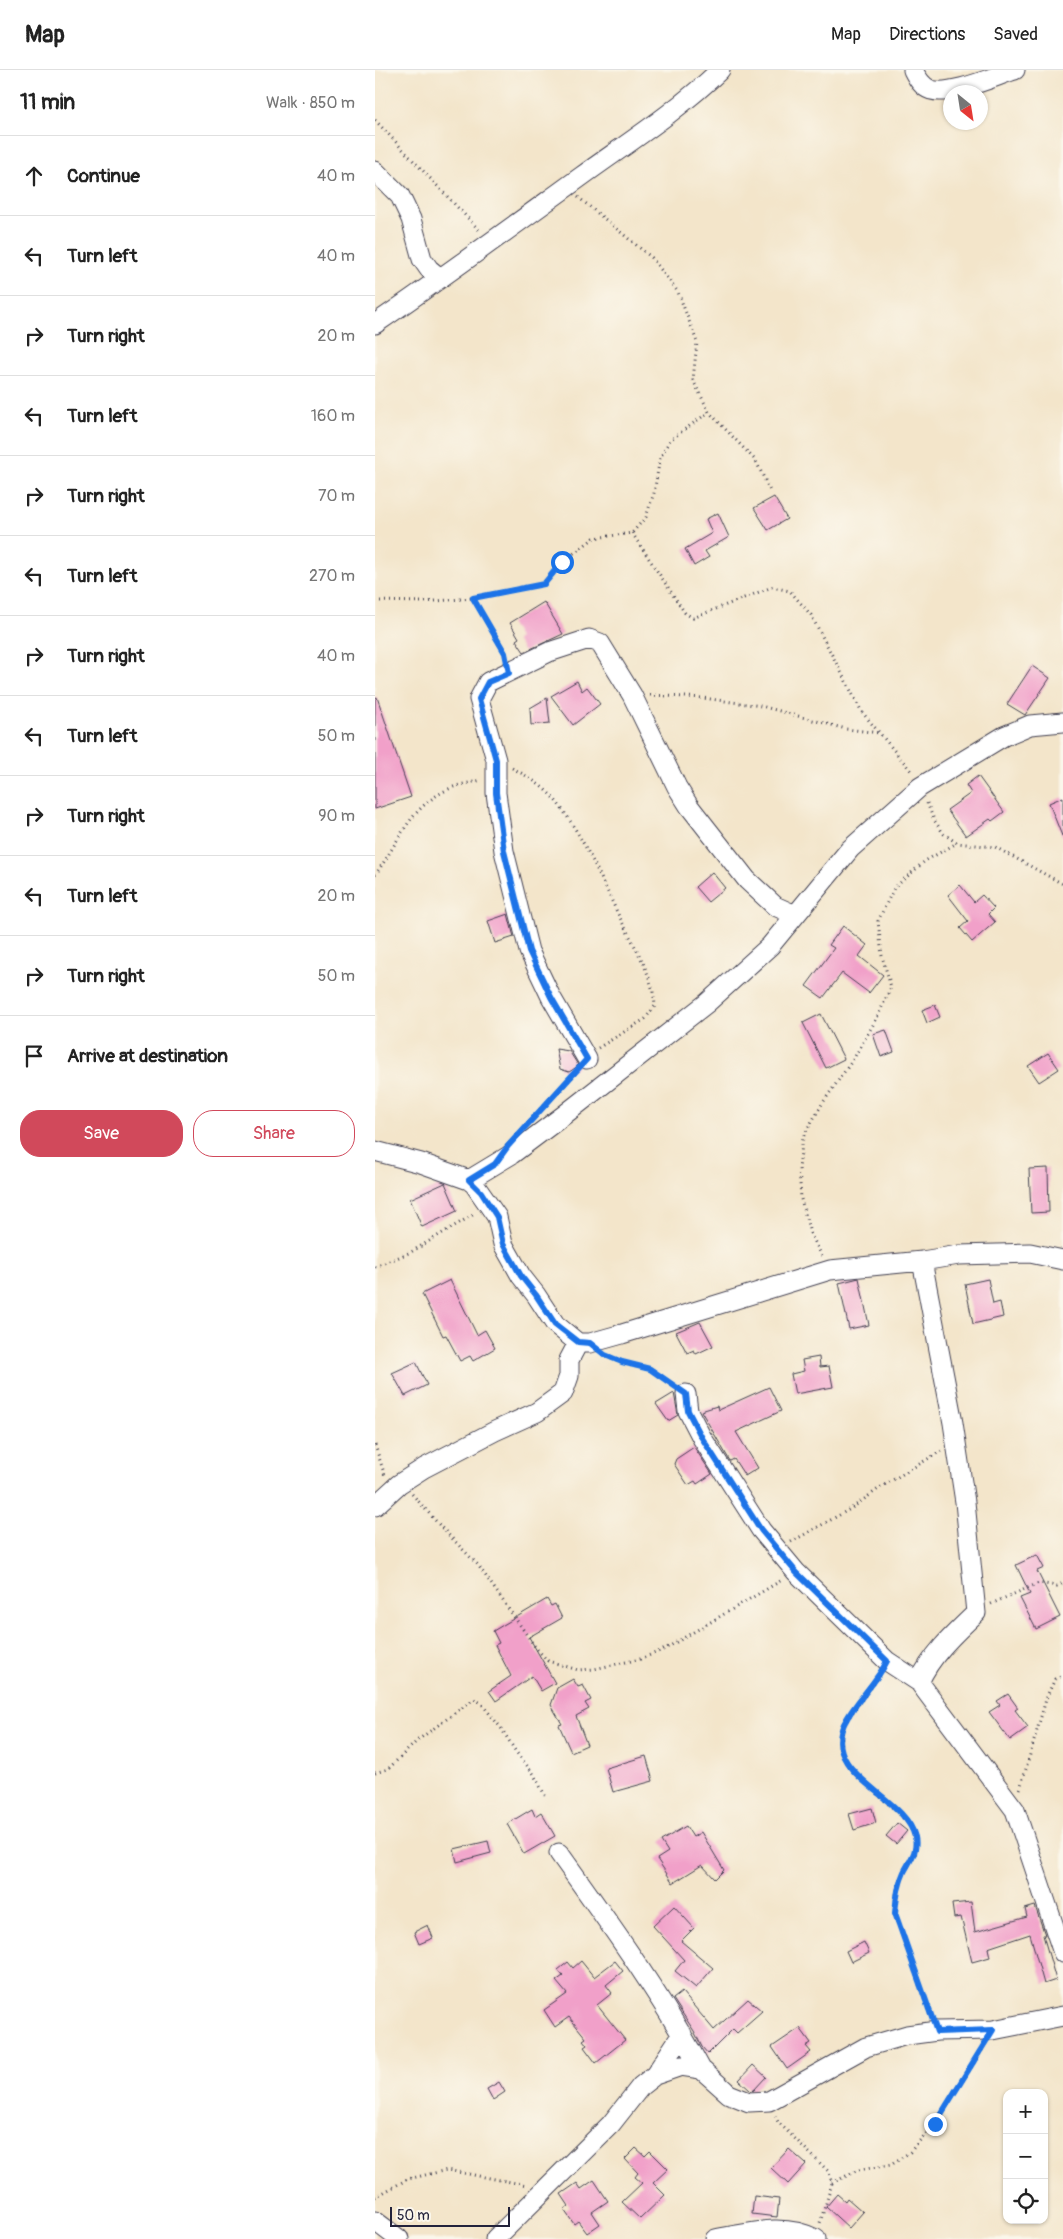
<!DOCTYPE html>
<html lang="en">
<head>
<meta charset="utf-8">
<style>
	:root { --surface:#fff; --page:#f2f2f2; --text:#222; --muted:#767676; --line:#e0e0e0; --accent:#d1495b }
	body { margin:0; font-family:Pangolin,sans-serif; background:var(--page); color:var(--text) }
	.controls { position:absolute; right:15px; bottom:15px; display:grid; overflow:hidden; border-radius:10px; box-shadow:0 1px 4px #0004 }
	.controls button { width:45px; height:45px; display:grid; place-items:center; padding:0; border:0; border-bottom:1px solid var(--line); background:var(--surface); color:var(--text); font:25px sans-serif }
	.compass { position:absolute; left:568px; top:15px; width:45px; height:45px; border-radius:50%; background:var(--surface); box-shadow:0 1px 4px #0004; rotate:150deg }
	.scale { position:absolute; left:15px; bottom:12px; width:120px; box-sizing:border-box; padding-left:5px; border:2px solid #22223b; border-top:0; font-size:14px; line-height:18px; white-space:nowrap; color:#22223b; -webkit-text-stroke:4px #fbf7ec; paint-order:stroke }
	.stop { position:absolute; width:15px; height:15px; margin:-11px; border:4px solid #1a73e8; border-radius:50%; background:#fff }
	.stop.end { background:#1a73e8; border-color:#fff; box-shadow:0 1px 5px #0008 }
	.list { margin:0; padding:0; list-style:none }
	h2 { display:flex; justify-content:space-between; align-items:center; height:65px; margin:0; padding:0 20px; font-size:21px }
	h2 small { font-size:16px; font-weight:400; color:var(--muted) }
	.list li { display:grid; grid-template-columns:32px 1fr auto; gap:15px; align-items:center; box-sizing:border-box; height:80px; padding:0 20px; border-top:1px solid var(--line) }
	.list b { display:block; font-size:19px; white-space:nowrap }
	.list em { font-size:16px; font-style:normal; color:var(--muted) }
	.actions { display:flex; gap:10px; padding:15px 20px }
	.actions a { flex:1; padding:11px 0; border:1px solid var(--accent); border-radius:20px; text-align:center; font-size:18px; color:var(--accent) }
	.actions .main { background:var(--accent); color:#fff }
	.icon { flex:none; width:28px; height:28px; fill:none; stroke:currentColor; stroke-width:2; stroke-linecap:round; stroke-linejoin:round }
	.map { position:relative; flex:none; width:688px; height:2169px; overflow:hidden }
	header { display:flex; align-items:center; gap:30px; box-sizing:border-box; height:70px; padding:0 25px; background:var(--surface); border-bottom:1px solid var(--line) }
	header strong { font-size:24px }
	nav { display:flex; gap:28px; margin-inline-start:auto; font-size:18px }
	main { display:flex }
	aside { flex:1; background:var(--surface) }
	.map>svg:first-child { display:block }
	.building { fill:#f1a0c9 }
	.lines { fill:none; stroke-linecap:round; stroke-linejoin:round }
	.minor-casing { stroke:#413f50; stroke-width:21 }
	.path { stroke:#413f50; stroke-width:3; stroke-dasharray:1 4; stroke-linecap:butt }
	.minor { stroke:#fff; stroke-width:19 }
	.route { stroke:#1a73e8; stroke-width:6 }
</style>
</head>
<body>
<header>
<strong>Map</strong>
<nav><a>Map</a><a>Directions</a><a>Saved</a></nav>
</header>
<main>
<aside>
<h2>11 min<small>Walk · 850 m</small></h2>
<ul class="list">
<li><svg class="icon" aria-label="ahead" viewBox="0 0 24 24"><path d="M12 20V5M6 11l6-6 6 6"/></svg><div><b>Continue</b></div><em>40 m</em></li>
<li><svg class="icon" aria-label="left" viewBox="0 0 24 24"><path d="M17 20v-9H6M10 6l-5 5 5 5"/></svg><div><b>Turn left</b></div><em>40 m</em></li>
<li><svg class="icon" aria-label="right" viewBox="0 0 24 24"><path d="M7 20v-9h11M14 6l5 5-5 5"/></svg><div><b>Turn right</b></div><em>20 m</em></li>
<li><svg class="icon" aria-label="left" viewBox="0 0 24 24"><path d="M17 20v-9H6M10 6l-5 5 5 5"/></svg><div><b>Turn left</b></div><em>160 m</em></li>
<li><svg class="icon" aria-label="right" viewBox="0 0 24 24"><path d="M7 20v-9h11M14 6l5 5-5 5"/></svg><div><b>Turn right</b></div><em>70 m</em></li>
<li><svg class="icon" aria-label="left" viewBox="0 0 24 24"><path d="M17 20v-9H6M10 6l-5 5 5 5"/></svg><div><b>Turn left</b></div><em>270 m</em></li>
<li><svg class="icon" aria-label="right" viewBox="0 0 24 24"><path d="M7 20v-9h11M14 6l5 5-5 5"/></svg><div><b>Turn right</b></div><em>40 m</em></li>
<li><svg class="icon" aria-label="left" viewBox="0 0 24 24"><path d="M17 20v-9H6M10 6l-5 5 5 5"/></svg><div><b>Turn left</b></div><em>50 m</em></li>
<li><svg class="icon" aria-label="right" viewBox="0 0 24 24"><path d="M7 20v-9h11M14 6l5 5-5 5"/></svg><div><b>Turn right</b></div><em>90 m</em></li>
<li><svg class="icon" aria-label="left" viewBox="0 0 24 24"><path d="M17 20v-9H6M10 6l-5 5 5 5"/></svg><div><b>Turn left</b></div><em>20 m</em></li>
<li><svg class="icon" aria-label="right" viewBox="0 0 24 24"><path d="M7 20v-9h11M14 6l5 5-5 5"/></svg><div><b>Turn right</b></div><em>50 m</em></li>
<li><svg class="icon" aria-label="arrive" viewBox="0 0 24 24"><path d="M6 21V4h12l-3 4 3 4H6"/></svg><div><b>Arrive at destination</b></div></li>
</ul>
<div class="actions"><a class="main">Save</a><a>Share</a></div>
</aside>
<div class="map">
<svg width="688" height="2169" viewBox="0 0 688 2169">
	<rect width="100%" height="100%" fill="#fbf7ec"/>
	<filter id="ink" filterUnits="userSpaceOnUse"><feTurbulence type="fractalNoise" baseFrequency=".02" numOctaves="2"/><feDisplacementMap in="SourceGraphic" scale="10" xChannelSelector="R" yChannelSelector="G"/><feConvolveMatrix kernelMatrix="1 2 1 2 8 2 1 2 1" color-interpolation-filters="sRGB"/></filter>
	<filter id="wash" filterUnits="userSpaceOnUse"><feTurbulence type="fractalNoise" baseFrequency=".0096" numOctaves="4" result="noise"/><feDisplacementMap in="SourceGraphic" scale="20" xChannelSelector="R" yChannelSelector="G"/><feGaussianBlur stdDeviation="1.12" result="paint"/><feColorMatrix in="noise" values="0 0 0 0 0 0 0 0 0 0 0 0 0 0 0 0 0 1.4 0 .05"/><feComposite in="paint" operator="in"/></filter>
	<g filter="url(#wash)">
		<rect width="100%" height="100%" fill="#f3e5ca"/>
		<g id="blocks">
			<path class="building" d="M399,427L412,449L393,460L379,438Z
				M343,443L354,467L330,481L334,487L319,496L310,479L337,463L331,449Z
				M169,532L188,564L149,582L141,570L144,568L135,553Z
				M657,596L675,608L650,645L632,634Z
				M202,611L207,621L212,617L225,634L198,655L176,626Z
				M2,627L36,727L0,739V628Z
				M172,628L175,653L156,655L155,638Z
				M603,706L629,742L617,751L615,749L591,766L572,740L596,723L591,715Z
				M688,727V766H687L674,733Z
				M337,802L350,818L333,832L320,817Z
				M585,815L599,832L607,825L619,838L613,844L620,852L597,872L585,858L593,851L573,825Z
				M133,844L139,867L120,873L113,851Z
				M468,856L492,875L484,886L508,905L494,923L467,903L448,928L431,916L459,878L454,875Z
				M560,935L565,947L552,953L547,940Z
				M446,944L469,989L451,998L428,953Z
				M511,960L519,982L506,987L498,964Z
				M181,979L194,981L203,995L202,997L194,1002L185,999Z
				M673,983L684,999L664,1012L653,996Z
				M673,1098L674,1142L656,1143L654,1099Z
				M70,1113L82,1141L47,1157L35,1129Z
				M484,1208L494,1255L474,1259L464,1213Z
				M613,1209L618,1234L625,1232L628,1247L598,1254L590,1214Z
				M75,1210L102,1265L110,1260L120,1278L98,1291L95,1286L85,1291L71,1265L68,1266L47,1224Z
				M325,1252L338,1276L321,1284L319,1280L312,1283L301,1262Z
				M444,1287L445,1297L454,1296L458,1317L420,1324L416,1304L429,1301L427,1290Z
				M41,1292L52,1315L30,1326L17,1303Z
				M394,1317L406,1341L361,1362L383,1398L370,1406L359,1389L355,1391L326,1341L342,1336L343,1340Z
				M299,1323L303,1345L293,1351L281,1334Z
				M319,1377L337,1404L322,1414L320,1411L313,1415L299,1394L301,1389Z
				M662,1485L669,1498L662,1501L685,1547L661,1559L645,1528L655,1524L641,1495Z
				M172,1529L176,1536L180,1534L187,1548L154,1567L180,1613L166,1621L157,1606L121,1631L114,1621L136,1606L120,1575L124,1573L118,1561Z
				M198,1609L203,1617L208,1615L216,1630L210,1633L214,1639L201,1646L212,1675L196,1682L184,1655L187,1654L176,1635L182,1618Z
				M633,1624L643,1638L640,1640L653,1657L635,1670L614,1642L625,1635L622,1631Z
				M271,1686L278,1711L238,1722L231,1698Z
				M497,1738L501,1753L479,1760L474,1744Z
				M157,1739L160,1746L166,1742L180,1766L149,1784L132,1754Z
				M522,1753L532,1761L521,1774L511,1766Z
				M311,1756L318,1767L326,1762L349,1800L340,1809L327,1795L298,1813L282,1789L293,1782L286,1771Z
				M113,1771L116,1783L82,1792L79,1779Z
				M596,1832L600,1862L652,1847L650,1839L660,1836L670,1865H668L681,1910L669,1914L655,1864L613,1878L615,1887L597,1892L586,1847L579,1848L577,1834Z
				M299,1836L319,1858L306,1871L338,1898L321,1918L300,1901L309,1890L278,1856Z
				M53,1855L58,1868L44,1874L39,1862Z
				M489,1872L494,1883L476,1892L471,1881Z
				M206,1891L219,1907L240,1891L248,1901L231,1915L237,1923L222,1935L250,1970L221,1993L209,1977L212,1975L208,1970L211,1968L194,1947L180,1957L169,1940L192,1924L181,1911L188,1906L183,1900L193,1892L198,1898Z
				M307,1922L339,1960L373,1929L387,1941L362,1963L358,1959L333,1984L327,1977L319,1961L298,1929Z
				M425,1958L436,1973L431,1976L436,1982L412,1999L397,1977Z
				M378,1995L391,2007L379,2020L376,2021L364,2010Z
				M124,2012L130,2022L118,2030L112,2019Z
				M261,2078L270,2086L275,2081L293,2099L278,2113L290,2125L265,2149L247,2132L267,2113L260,2107L263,2103L250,2089Z
				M414,2079L431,2094L413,2114L396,2098Z
				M219,2110L233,2131L217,2142L225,2154L212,2163L203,2151L199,2154L189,2140L194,2136L186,2124L202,2113L206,2119Z
				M462,2124L470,2131L472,2128L488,2142L474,2158L451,2137Z
				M379,2126L404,2129L402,2147L377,2144Z"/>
		</g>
	</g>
	<g filter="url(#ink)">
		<use href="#blocks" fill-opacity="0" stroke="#413f50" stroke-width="1"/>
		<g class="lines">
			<defs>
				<path id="minor" d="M538,0C542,8 547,17 556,20C576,26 620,6 640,0
					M0,101L25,126L36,149L47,189L54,199L65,208
					M0,254C70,206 138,156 207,106C254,72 304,40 345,0
					M212,989L176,927L154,881L129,781L121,723V690L104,629L113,612L174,582L214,569L225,573L257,625L302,717L314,736L372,810L400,836L420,845
					M0,1081L46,1093L94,1110L99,1114L122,1147L128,1174L146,1206L161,1225L180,1254L203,1273H215L247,1264L455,1200L547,1191L584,1185L655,1183L688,1190
					M94,1110L137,1084L189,1045L332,933L395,876L475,779L545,717L629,666L655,655L688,652
					M547,1191L578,1353L590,1432L601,1543C579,1564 557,1584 544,1612L640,1740L688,1883
					M311,1324L313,1341L327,1368L386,1460L421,1502L512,1591L544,1612
					M0,1436L24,1414L49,1398L120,1361L162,1342L188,1323L194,1306V1290L203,1273
					M184,1783C234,1853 285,1923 326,1999
					M280,2005L307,1964
					M0,2151L24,2169
					M120,2169L236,2054L266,2016L280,2005L306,1996L326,1999L354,2024L374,2032L394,2031L491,1977L532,1965L562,1961L618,1960L688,1946
					M340,2169C375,2163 408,2152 441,2169"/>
			</defs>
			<use href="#minor" class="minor-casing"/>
			<path class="path" d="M0,50L104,160
				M203,127L277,188L303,222L322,272L318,310L334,342L381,391L395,421
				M257,463L310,543L318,548L397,517L415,521L436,545L487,642L537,702
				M98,528L169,514L187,492L219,468L257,463L271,447L279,423L285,388L295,370L334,342
				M0,531L49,532L98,528L131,585
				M275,625L328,628L386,636L471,659L505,663
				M137,698C158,709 173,719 187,739C210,771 226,808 243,844C257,872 278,904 280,936L270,949L223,978
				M552,733L559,750L569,764L582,773L620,777L688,814
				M0,805C25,771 34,736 76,718C85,714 96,713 106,710
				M165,1040L202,1001
				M447,1186L435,1163L426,1129L424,1098L428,1067L447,1034L479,988L502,948L516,917L507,886L503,851L519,818L550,791L582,773
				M0,1197L36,1182L101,1143
				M232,1286L247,1293L275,1299L299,1316
				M0,1375L10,1406
				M37,1424L67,1458L103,1495L161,1578L173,1591L203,1600L219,1599L265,1589L288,1580L407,1510
				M416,1472L477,1438L506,1417L566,1381
				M616,1534L664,1513L682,1516L688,1513
				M505,1605L468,1655L465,1679L475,1698L534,1753L540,1767V1784L529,1802L521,1825L520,1843L556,1947
				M0,1703L13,1699L43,1670L99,1629L106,1633L126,1658L141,1682L158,1703L172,1729
				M645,1719L672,1626L680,1609L688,1606
				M400,2046L403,2052L454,2102L457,2113L445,2153
				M457,2113L483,2100L516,2095L535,2082L560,2053L608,1978
				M0,2127L33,2109L72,2100L152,2115"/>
			<use href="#minor" class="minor"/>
		</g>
	</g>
	<g class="lines" filter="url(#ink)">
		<path class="route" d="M187,492L169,514L98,528L130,583L134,603L113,612L104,629L121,690V723L129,781L154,881L176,927L212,989L133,1076L120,1094L94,1110L106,1122L122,1147L128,1174L146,1206L161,1225L180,1254L203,1272L215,1273L230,1285L247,1292L275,1299L311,1324L313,1341L327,1368L386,1460L421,1502L512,1591C501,1614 480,1631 469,1654C446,1705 530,1725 540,1767C543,1782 535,1790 529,1802C523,1815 521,1829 520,1843L562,1962L618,1960L560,2054"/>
	</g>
</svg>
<div class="controls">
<button>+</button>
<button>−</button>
<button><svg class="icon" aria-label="locate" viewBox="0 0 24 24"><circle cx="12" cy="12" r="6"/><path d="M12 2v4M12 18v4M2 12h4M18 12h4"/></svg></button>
</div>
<svg class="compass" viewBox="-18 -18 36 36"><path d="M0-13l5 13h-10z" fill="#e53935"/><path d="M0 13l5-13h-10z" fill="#767676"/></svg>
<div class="scale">50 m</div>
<div class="stop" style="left:187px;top:492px"></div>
<div class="stop end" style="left:560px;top:2054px"></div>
</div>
</main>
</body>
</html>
